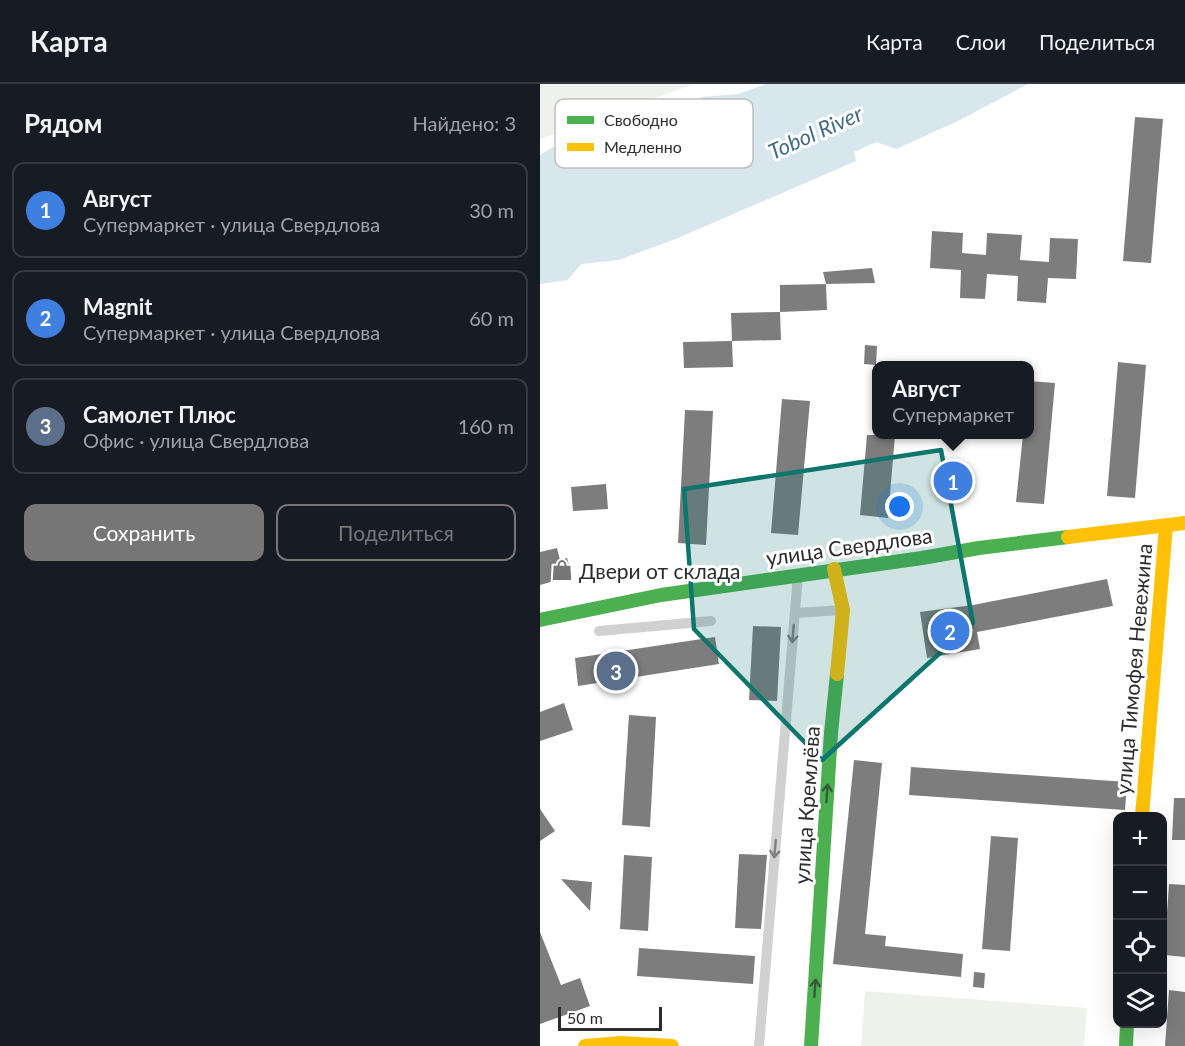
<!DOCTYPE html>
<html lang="ru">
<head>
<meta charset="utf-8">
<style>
	:root { --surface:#171b24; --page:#20242c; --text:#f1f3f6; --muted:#9ea1a6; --line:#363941; --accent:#767676 }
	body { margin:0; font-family:Lato,sans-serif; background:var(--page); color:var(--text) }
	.controls { position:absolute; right:18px; bottom:18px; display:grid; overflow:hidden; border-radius:12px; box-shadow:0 6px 24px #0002 }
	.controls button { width:54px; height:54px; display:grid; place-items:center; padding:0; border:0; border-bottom:2px solid var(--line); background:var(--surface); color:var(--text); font:30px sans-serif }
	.scale { position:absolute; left:18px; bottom:15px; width:104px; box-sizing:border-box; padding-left:6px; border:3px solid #2c2c2c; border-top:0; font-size:16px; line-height:21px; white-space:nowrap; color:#2c2c2c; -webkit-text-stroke:4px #fff; paint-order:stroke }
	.you { position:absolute; left:360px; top:423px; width:21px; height:21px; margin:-15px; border:4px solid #fff; border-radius:50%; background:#1a73e8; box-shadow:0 0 0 9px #1a73e833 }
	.badge { display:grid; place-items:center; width:39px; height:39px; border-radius:50%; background:var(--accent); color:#fff; font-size:20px; font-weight:700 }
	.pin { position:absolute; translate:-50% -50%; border:3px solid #fff; box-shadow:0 2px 6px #0006 }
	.popup { position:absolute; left:332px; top:277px; width:162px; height:78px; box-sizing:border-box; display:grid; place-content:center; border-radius:12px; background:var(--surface); filter:drop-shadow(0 2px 4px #0005); font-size:20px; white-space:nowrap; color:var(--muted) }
	.popup b { font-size:22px; color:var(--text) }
	.popup::after { content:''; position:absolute; left:50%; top:100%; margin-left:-12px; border:12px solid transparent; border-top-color:var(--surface) }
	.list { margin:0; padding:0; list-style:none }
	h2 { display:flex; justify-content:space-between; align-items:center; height:78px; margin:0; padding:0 24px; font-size:26px }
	h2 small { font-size:20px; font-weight:400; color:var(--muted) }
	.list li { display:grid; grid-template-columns:39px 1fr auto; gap:18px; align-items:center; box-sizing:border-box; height:96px; margin:0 12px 12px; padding:0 12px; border:2px solid var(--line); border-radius:12px }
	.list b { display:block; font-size:22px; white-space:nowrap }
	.list p { margin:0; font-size:20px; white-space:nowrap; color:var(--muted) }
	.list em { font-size:20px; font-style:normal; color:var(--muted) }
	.actions { display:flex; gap:12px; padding:18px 24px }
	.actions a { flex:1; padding:14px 0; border:2px solid var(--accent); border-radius:12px; text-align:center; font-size:21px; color:var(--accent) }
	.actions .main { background:var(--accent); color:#fff }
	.icon { flex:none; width:33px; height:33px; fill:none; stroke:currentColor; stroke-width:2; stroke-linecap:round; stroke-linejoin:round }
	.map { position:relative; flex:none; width:645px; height:962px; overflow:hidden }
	header { display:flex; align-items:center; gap:36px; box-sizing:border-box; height:84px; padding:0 30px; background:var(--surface); border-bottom:2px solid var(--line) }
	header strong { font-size:28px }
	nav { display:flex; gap:33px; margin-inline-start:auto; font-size:21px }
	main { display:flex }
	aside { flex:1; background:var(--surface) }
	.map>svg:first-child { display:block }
	.green { fill:#eff2eb }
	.water { fill:#d8e6ee }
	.building { fill:#7d7d7d }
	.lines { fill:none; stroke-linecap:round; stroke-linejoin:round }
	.street { stroke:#d1d1d1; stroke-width:10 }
	.fast { stroke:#4caf50; stroke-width:14 }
	.slow { stroke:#ffc107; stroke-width:14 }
	.oneway { stroke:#7e7e7e }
	.oneway2 { stroke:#375a39 }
	.marked { fill:#0f766e; fill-opacity:0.2; stroke:#0f766e; stroke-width:4.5; stroke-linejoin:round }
	.labels { text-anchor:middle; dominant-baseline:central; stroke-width:6; stroke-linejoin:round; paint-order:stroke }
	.street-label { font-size:21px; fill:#2c2c2c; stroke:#fff }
	.poi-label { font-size:21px; fill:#2c2c2c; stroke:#fff; text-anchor:start }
	.water-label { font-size:22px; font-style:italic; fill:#426b85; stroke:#fff }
	.key { fill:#fff; stroke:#c0c0c0; stroke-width:1.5 }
	.key-label { font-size:16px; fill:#2c2c2c }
</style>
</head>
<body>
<header>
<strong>Карта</strong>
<nav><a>Карта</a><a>Слои</a><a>Поделиться</a></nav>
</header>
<main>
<aside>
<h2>Рядом<small>Найдено: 3</small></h2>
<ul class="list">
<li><span class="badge" style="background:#3f7fe0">1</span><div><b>Август</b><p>Супермаркет · улица Свердлова</p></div><em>30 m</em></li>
<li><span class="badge" style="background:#3f7fe0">2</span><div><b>Magnit</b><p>Супермаркет · улица Свердлова</p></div><em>60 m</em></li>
<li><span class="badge" style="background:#5c6f8a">3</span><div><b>Самолет Плюс</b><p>Офис · улица Свердлова</p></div><em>160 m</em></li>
</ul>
<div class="actions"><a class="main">Сохранить</a><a>Поделиться</a></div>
</aside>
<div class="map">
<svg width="645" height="962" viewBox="0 0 645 962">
	<rect width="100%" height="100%" fill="#fff"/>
	<path class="green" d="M0,0H154L0,55Z
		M325,907L547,924L544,962H321Z"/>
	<path class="water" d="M226,0H488L420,36L356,65L336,58L314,68L316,77L138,154L79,176L41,180L28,196L0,200V71L51,40L98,42L162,13L198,10Z"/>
	<path class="building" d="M595,33L623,35L611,179L583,177Z
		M392,147L423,149L422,169L446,171L447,149L482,151L480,176L509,178L510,154L538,155L536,195L508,194L506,219L477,217L478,192L447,190L445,215L420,214L421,186L390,184Z
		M332,184L335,199L286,200L283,188Z
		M286,200L287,226L240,228V201Z
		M240,228L241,256L192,257L191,229Z
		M192,257L193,283L144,284L143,258Z
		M325,261L337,262L336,281L324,280Z
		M578,278L606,281L595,414L567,412Z
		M489,297L515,299L504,420L476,418L483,351H489Z
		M242,315L270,317L258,451L231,449Z
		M145,326L173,327L166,461L138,459Z
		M327,351H355L348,434L320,431Z
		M401,381L428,383L426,412L399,410Z
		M66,400L68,425L33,427L31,403Z
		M17,464L20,476L27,474L32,492L0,501V468Z
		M567,495L573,522L437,548L440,565L387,574L380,528L433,521Z
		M213,542L241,543L237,617L209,616Z
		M175,553L179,580L38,602L35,574Z
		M24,619L33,646L0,657V628Z
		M89,631L116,633L110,743L82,741Z
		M314,676L342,679L325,850L346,852L345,862L423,870L421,893L293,880Z
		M371,683L587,698L585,726L369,711Z
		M634,714H645V756H632Z
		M0,725L15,747L0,757Z
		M451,752L478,754L470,867L442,865Z
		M199,770L227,771L221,845L195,844Z
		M84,771L112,773L108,847L80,845Z
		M21,795L52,798L50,827Z
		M629,800L645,801V873L624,871Z
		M0,848L21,901L40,894L50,922L0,940Z
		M99,864L215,872L213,900L97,892Z
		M434,888L445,889L444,904L433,903Z
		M629,906L645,908V962H625Z"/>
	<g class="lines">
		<path class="street" d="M255,529L303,526
			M59,547L171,537
			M219,962L258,491"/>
		<path class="fast" d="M0,536L121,511L382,474L439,464L528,453
			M271,962L291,649L297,590
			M586,962L587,940"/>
		<path class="slow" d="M528,453L645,439
			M294,485L303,526L297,590
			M602,732L626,442
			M45,962L81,959L132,962"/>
	</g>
	<defs><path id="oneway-shaft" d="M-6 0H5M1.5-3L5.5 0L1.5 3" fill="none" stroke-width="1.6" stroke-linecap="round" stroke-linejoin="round" transform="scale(1.5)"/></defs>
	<g class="oneway">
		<use href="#oneway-shaft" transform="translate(253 550) rotate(95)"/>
		<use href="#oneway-shaft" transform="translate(235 765) rotate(95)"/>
	</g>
	<g class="oneway2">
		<use href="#oneway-shaft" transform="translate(287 709) rotate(-86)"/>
		<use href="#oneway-shaft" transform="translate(275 904) rotate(-86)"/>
	</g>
	<path class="marked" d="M401,366L433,539L282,676L154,545L144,405Z"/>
	<defs>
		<symbol id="shop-bare" viewBox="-9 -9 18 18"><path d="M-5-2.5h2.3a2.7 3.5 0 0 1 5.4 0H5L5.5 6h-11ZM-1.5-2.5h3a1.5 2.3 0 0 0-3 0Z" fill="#767676" stroke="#fff" stroke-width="2.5" paint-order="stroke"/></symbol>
	</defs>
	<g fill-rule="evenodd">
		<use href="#shop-bare" x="7" y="471" width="30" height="30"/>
	</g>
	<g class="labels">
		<g class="street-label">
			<text transform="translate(309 462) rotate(-8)">улица Свердлова</text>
			<text transform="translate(593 585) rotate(-85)">улица Тимофея Невежина</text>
			<text transform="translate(266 721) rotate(-86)">улица Кремлёва</text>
		</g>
		<g class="poi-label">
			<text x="39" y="486">Двери от склада</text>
		</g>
		<g class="water-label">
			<text transform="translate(275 48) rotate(-24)">Tobol River</text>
		</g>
	</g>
	<rect x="15" y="15" width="198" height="69" rx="9" class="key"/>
	<rect x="27" y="32" width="27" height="8" fill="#4caf50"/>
	<rect x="27" y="59" width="27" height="8" fill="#ffc107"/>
	<g class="key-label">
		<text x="64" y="42">Свободно</text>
		<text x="64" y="69">Медленно</text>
	</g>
</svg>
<div class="controls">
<button>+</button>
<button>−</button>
<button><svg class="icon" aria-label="locate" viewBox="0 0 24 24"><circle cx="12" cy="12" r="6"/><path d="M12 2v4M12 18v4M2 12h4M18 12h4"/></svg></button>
<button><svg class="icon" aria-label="layers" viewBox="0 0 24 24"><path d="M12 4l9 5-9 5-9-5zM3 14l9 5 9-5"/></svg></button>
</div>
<div class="scale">50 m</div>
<div class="you"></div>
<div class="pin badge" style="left:413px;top:397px;background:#3f7fe0">1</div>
<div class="popup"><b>Август</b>Супермаркет</div>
<div class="pin badge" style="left:410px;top:547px;background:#3f7fe0">2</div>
<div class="pin badge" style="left:76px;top:587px;background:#5c6f8a">3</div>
</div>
</main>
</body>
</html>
